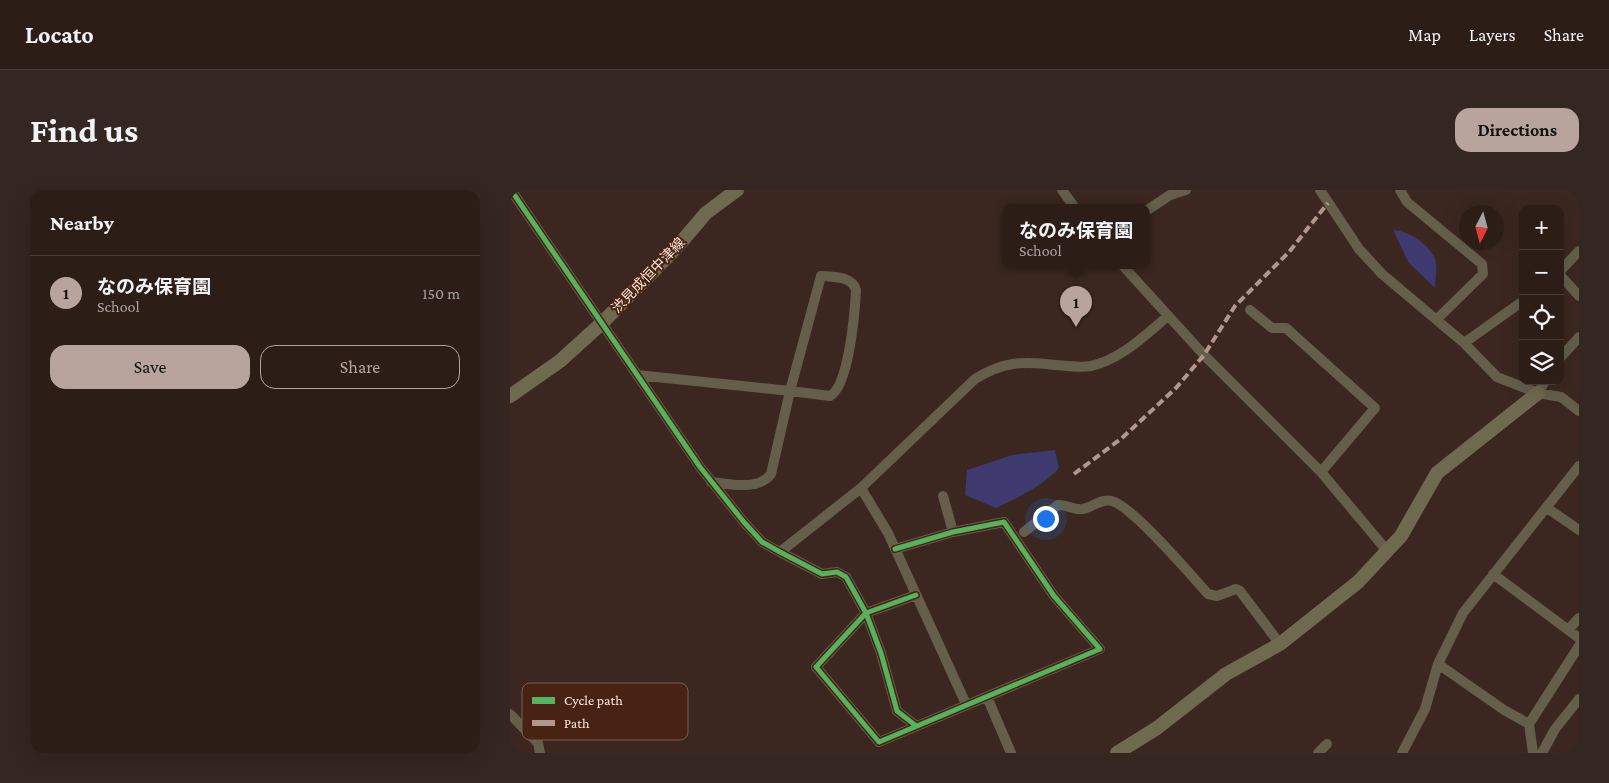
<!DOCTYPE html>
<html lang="en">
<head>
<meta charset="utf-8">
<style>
	:root { --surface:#2c1d17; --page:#342620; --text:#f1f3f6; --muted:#a6a2a1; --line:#483b36; --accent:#b8a49c }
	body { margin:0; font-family:"Crimson Pro","Noto Sans JP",serif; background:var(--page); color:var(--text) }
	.controls { position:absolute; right:15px; top:15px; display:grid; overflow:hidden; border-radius:10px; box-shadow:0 5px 20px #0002 }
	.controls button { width:45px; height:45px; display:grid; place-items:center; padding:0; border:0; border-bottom:1px solid var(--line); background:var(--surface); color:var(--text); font:25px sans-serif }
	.compass { position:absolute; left:949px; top:15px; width:45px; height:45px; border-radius:50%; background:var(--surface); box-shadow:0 5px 20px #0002; rotate:186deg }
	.you { position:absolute; left:535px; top:328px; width:18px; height:18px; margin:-12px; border:4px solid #fff; border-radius:50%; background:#1a73e8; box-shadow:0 0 0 8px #1a73e833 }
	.badge { display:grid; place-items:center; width:32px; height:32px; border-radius:50%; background:var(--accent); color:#111; font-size:16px; font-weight:700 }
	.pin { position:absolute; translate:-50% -41px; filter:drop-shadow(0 1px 2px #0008) }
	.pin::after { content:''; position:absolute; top:26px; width:18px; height:15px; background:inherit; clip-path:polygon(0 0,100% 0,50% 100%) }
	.popup { position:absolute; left:492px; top:14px; width:148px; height:65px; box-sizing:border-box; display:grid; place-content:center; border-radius:10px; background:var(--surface); filter:drop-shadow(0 1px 4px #0005); font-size:16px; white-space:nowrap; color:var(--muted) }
	.popup b { font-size:19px; color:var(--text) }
	.popup::after { content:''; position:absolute; left:50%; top:100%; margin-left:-10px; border:10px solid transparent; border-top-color:var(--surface) }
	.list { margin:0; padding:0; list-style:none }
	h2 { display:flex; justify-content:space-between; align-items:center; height:65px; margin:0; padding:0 20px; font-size:21px }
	h2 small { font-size:16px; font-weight:400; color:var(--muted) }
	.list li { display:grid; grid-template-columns:32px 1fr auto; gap:15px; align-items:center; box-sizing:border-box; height:75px; padding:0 20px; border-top:1px solid var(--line) }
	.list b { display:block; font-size:19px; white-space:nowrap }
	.list p { margin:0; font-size:16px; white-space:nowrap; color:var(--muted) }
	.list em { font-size:16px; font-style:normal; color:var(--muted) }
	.actions { display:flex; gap:10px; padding:15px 20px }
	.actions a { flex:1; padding:11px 0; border:1px solid var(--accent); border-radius:15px; text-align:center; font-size:18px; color:var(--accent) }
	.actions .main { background:var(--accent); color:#111 }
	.icon { flex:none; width:28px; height:28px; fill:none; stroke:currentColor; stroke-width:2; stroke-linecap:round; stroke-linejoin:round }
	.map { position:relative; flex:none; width:1069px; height:563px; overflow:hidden; border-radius:15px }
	header { display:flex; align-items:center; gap:30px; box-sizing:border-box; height:70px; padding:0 25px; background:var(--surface); border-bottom:1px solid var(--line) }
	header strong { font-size:24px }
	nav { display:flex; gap:28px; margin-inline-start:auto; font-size:18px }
	.intro { display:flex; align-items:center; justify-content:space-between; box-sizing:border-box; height:120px; padding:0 30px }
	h1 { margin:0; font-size:35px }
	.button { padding:12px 22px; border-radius:15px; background:var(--accent); color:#111; font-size:18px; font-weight:700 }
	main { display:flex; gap:30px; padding:0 30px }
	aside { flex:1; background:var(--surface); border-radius:15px; box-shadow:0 5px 20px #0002 }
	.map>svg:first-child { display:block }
	.green { fill:#3e396f }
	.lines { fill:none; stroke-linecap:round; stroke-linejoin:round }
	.street { stroke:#645e4b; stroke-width:10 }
	.secondary { stroke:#6f6950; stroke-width:14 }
	.quiet { stroke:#b2968c; stroke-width:4; stroke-dasharray:8 4; stroke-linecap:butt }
	.cycleway-casing { stroke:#482212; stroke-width:8 }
	.cycleway { stroke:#56b35d; stroke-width:5 }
	.labels { text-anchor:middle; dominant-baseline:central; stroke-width:4; stroke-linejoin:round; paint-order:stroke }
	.street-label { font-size:14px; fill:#fce7df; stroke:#482212 }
	.key { fill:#482212; stroke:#7e5d50; stroke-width:1 }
	.key-label { font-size:14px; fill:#fce7df }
</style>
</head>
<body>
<header>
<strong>Locato</strong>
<nav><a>Map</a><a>Layers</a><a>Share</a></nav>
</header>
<div class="intro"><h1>Find us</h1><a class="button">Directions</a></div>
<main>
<aside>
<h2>Nearby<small></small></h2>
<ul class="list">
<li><span class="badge">1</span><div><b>なのみ保育園</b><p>School</p></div><em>150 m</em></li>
</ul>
<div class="actions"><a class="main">Save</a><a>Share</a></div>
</aside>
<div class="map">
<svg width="1069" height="563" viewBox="0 0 1069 563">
	<rect width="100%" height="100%" fill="#3b271f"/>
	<path class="green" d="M883,40C899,41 918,53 925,69C928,77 925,89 925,98L899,73Z
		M545,260L549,278C532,297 508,307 486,318L455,305L457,280L502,265Z"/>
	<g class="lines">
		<path class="street" d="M1,0L190,277L233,331L252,352L270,362L312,384L327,382L336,387L356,423L371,463L387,521L405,535
			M552,0L565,18
			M810,0L849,59L872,84L954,153L987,187L1028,203L1051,207L1069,221
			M890,0L897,12L972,74L973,84L927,129
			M636,21L660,5L676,0
			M613,76L694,165L811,282L878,362
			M1050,81L1069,61
			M1050,85L1069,106
			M311,86C323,87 342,86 346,100C345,121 339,196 320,206L280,201Z
			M740,120L762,138H776L865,218L811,282
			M954,153L1013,111
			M1050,168L1069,147
			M127,185L280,201L261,284C248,301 221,294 201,292
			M1028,203L1035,191
			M351,298L378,343L456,514
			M433,306L443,342
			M1037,318L1069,340
			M514,342L548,315C557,314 565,321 573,319C583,317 592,308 602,311C622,316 681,385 698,404L707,406L726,399L730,401L770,454
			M385,359L443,342L494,332L544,406L590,459L369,552L306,477L356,423L406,405
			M270,362L351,298L465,189C494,171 513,171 546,175C557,176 570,178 581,176C612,169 635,145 658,126
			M983,384L1069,448
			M1058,440L1069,428
			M928,474L994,520L1019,534
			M477,507L501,563
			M0,524L28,553L30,563
			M808,563L817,554
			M892,563L915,519L928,474L953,423L1069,276
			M1023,563L1019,534L1069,456
			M1032,563L1045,539L1069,509"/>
		<path class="secondary" d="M0,206L50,171L92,133L167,57L196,23L227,0
			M607,563L647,538L716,484L770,454L848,392L891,346L927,283L1028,203"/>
		<path class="quiet" d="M564,284L612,248L666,198L694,165L725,116L779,62L818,13"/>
		<defs>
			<path id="cycleway" d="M1,0L190,277L233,331L252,352L270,362L312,384L327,382L336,387L356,423L371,463L387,521L405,535
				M385,359L443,342L494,332L544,406L590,459L369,552L306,477L356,423L406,405"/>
		</defs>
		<use href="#cycleway" class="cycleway-casing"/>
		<use href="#cycleway" class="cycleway"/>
	</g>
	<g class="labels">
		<g class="street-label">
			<text transform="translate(138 85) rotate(-46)">渋見成恒中津線</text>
		</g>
	</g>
	<rect x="12" y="493" width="166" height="57" rx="8" class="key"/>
	<rect x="22" y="507" width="23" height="7" fill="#56b35d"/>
	<rect x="22" y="530" width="23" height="6" fill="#b2968c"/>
	<g class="key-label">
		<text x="54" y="515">Cycle path</text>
		<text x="54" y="538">Path</text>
	</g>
</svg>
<div class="controls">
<button>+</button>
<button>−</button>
<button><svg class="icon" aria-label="locate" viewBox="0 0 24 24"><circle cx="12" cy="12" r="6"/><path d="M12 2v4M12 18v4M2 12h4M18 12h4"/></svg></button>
<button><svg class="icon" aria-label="layers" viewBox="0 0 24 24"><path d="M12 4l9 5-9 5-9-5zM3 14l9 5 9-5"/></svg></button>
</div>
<svg class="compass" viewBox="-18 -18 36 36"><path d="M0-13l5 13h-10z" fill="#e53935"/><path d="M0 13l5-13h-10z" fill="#a6a2a1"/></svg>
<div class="you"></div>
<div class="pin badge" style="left:566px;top:137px">1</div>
<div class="popup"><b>なのみ保育園</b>School</div>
</div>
</main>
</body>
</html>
